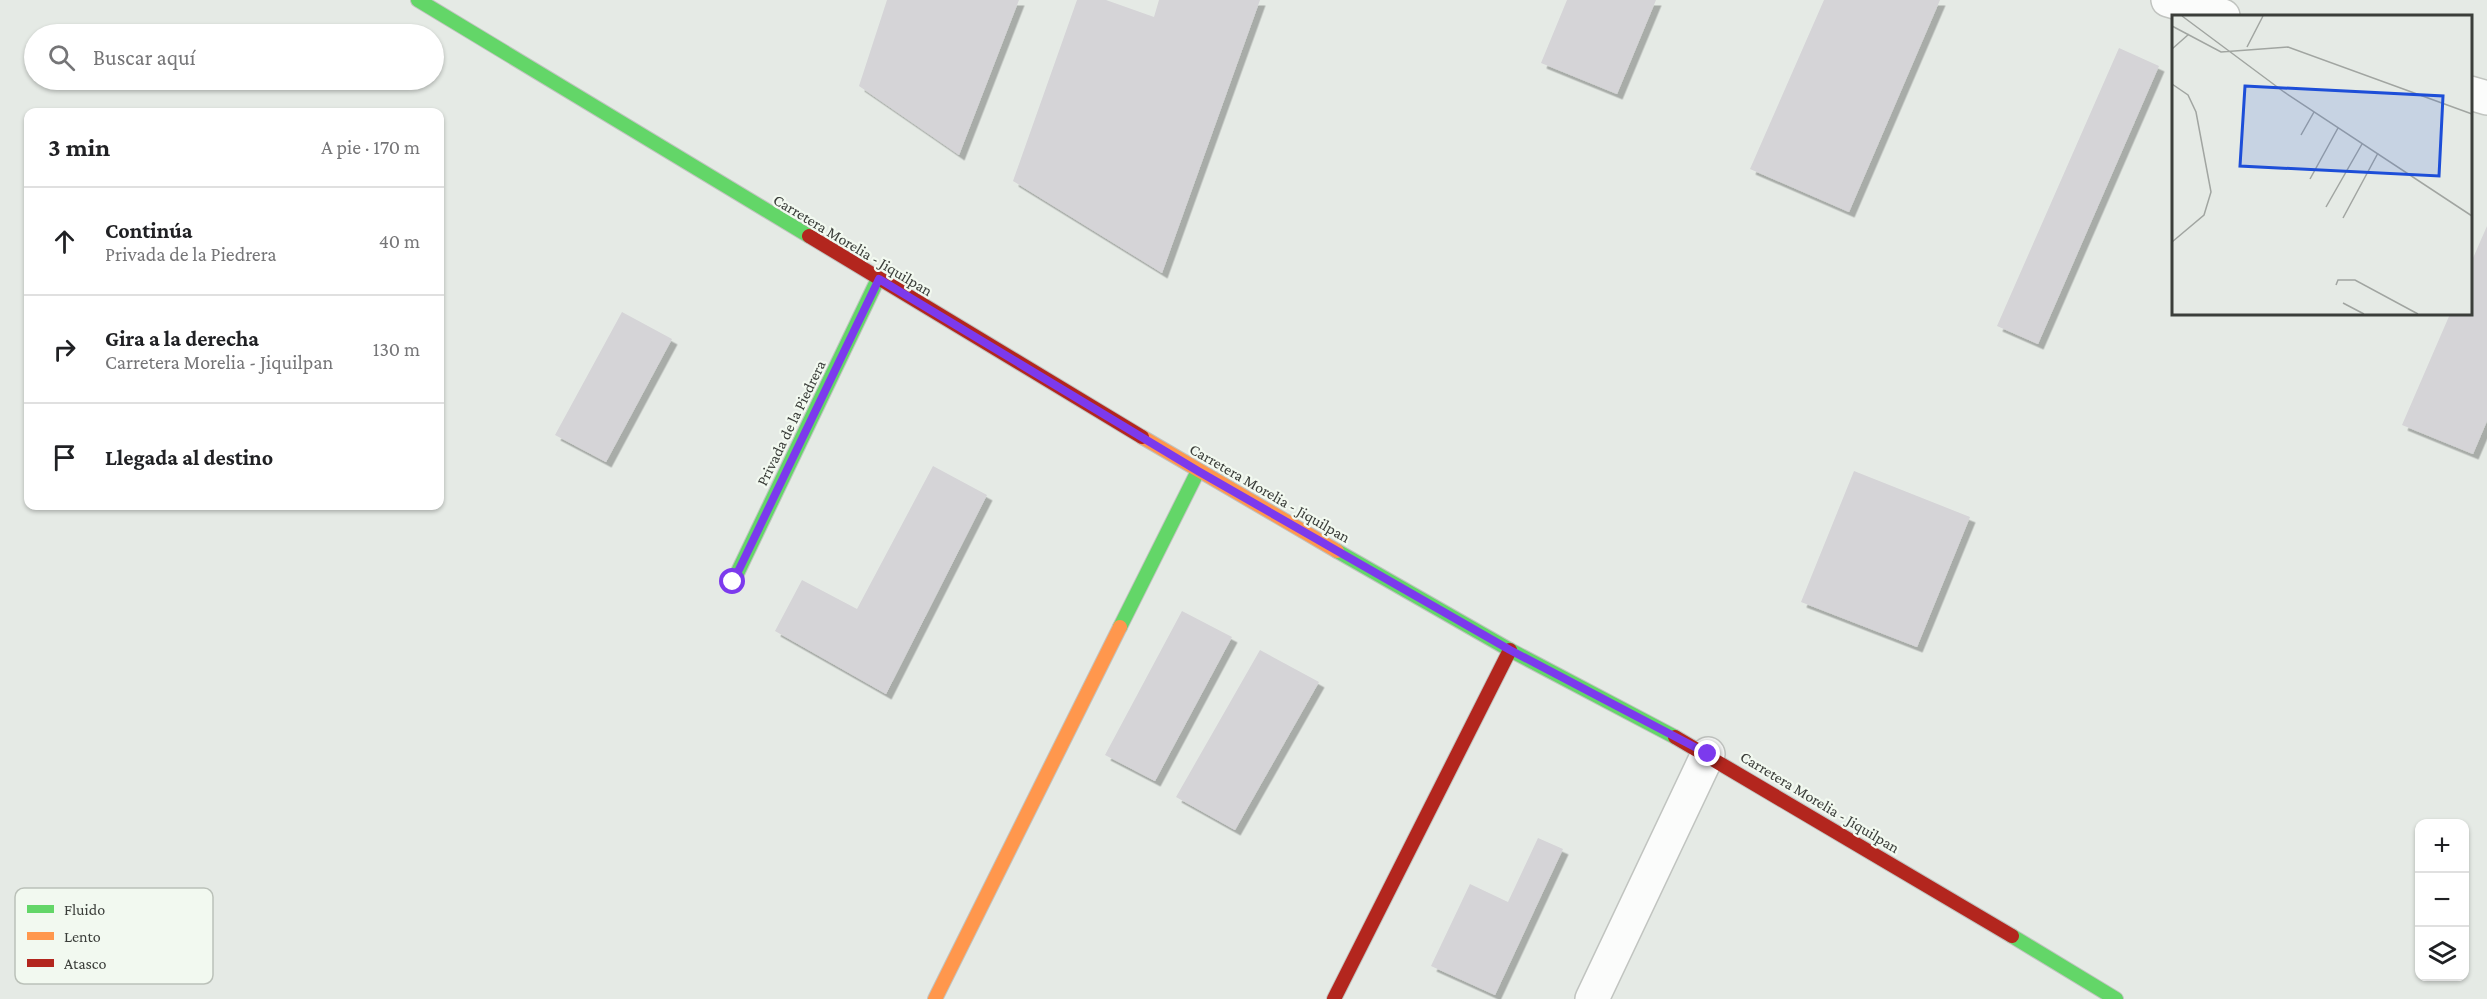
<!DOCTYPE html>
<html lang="es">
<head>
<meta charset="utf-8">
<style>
	:root { --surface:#fff; --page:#f2f2f2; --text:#202124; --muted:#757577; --line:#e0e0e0 }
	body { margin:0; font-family:"Crimson Pro",serif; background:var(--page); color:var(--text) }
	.controls { position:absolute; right:18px; bottom:18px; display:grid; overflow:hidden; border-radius:12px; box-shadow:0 2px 4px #0004 }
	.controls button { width:54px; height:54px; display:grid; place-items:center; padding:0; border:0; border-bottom:2px solid var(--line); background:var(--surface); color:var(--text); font:30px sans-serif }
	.stop { position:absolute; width:18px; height:18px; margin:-14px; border:4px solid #7c3aed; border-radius:50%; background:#fff }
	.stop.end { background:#7c3aed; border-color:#fff; box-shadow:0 2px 6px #0008 }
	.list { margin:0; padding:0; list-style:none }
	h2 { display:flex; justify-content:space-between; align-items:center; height:78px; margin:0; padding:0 24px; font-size:26px }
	h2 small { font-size:20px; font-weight:400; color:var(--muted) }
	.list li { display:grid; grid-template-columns:39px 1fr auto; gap:18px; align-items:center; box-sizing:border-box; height:108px; padding:0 24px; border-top:2px solid var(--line) }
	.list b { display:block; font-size:22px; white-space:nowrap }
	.list p { margin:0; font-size:20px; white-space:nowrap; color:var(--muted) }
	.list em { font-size:20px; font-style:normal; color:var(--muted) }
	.icon { flex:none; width:33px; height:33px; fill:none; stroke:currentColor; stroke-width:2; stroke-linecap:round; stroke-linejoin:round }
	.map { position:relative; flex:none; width:2487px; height:999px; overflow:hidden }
	.search { position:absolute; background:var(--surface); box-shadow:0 2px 4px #0004; left:24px; top:24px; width:420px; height:66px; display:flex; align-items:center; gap:15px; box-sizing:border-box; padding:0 21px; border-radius:33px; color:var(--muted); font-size:22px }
	.panel { position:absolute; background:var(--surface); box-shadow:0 2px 4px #0004; left:24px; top:108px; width:420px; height:402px; border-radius:12px }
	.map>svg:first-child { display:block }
	.building { fill:#d5d4d7; filter:url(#shadow) }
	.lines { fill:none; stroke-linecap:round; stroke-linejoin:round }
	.street-casing { stroke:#c1c4c0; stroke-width:36 }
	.fast-casing { stroke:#c1c4c0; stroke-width:16 }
	.slow-casing { stroke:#c1c4c0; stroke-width:16 }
	.jam-casing { stroke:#c1c4c0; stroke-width:16 }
	.street { stroke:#fbfcfb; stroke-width:33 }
	.fast { stroke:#63d668; stroke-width:14 }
	.slow { stroke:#ff974d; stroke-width:14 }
	.jam { stroke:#b3261e; stroke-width:14 }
	.route { stroke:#7c3aed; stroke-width:8 }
	.labels { text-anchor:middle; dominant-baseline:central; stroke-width:4.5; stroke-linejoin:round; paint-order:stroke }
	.street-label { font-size:16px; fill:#3b3e3a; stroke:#f2f9f0 }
	.inset-road { fill:none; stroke:#a1a5a1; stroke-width:1.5 }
	.view { fill:#1d4ed8; fill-opacity:0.15; stroke:#1d4ed8; stroke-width:3 }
	.inset-edge { fill:none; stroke:#3b3e3a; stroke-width:3 }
	.key { fill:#f2f9f0; stroke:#bbc1b9; stroke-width:1.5 }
	.key-label { font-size:16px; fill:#3b3e3a }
</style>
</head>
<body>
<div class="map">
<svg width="2487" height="999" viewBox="0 0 2487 999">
	<defs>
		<filter id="shadow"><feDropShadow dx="5.5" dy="5.5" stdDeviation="0" flood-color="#0004"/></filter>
	</defs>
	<rect width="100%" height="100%" fill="#e5eae5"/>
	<path class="building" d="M887,0H1019L959,155L859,86Z
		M1077,0H1106L1154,17L1159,0H1260L1162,273L1013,181Z
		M1567,0H1656L1617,94L1541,63Z
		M1824,0H1940L1849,212L1750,169Z
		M2119,48L2159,66L2038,344L1997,326Z
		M2487,226V421L2473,454L2402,425L2450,314H2470V265Z
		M622,312L672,339L606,462L555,435Z
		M933,466L987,495L886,694L775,631L802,580L857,609Z
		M1854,471L1970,517L1917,647L1801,602Z
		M1182,611L1232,637L1155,781L1105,755Z
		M1260,650L1319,682L1235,830L1176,797Z
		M1538,838L1563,849L1495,995L1431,966L1470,884L1508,902Z"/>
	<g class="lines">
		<defs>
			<path id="street" d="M2168,0L2223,16
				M2470,93L2487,98
				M1592,999L1708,754"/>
			<path id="fast" d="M418,0L809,236
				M1337,551L1510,650L1675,737
				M733,582L878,279
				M1120,627L1198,471
				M2012,936L2116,999"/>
			<path id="slow" d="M1142,437L1337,551
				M935,999L1120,627"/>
			<path id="jam" d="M809,236L1142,437
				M1675,737L2012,936
				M1334,999L1510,650"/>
		</defs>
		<use href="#street" class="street-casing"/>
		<use href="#fast" class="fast-casing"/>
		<use href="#slow" class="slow-casing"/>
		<use href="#jam" class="jam-casing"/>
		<use href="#street" class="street"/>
		<use href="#fast" class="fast"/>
		<use href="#slow" class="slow"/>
		<use href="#jam" class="jam"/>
	</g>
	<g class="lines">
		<path class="route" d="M733,582L879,279L1198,471L1510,650L1708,754"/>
	</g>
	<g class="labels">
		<g class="street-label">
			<text transform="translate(853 245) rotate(31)">Carretera Morelia - Jiquilpan</text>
			<text transform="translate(791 423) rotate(-64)">Privada de la Piedrera</text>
			<text transform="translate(1270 493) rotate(30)">Carretera Morelia - Jiquilpan</text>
			<text transform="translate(1820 802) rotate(31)">Carretera Morelia - Jiquilpan</text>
		</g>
	</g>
	<g transform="translate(2172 15)">
		<rect width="300" height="300" fill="#e5eae5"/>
		<path class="inset-road" d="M10,1L112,77L300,201M0,11L49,37L116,32L300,99M75,32L91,1M0,34L17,19M0,69L16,80L24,97L39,177L32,200L0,227M129,120L142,97M138,164L166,113M154,192L190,129M171,203L206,138M164,270L166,265H183L246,299M171,288L192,299"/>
		<path class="view" d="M73,71L271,81L267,161L68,151Z"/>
		<rect width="300" height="300" class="inset-edge"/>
	</g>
	<rect x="15" y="888" width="198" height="96" rx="9" class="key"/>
	<rect x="27" y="905" width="27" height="8" fill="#63d668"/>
	<rect x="27" y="932" width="27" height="8" fill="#ff974d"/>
	<rect x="27" y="959" width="27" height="8" fill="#b3261e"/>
	<g class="key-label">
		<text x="64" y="915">Fluido</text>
		<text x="64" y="942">Lento</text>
		<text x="64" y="969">Atasco</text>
	</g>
</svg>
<div class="controls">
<button>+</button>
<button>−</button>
<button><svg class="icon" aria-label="layers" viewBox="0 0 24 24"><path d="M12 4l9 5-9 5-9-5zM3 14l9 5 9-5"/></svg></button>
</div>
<div class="stop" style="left:733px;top:582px"></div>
<div class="stop end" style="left:1708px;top:754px"></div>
<div class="search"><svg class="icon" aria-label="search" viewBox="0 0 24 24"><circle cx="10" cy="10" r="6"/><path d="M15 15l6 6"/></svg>Buscar aquí</div>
<section class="panel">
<h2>3 min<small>A pie · 170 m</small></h2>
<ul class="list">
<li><svg class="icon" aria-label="ahead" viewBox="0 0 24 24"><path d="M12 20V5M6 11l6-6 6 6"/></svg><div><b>Continúa</b><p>Privada de la Piedrera</p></div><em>40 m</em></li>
<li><svg class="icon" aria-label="right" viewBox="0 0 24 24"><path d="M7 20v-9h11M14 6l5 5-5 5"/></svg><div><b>Gira a la derecha</b><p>Carretera Morelia - Jiquilpan</p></div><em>130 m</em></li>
<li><svg class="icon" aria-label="arrive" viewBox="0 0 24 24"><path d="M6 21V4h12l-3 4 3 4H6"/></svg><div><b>Llegada al destino</b></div></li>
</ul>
</section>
</div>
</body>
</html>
